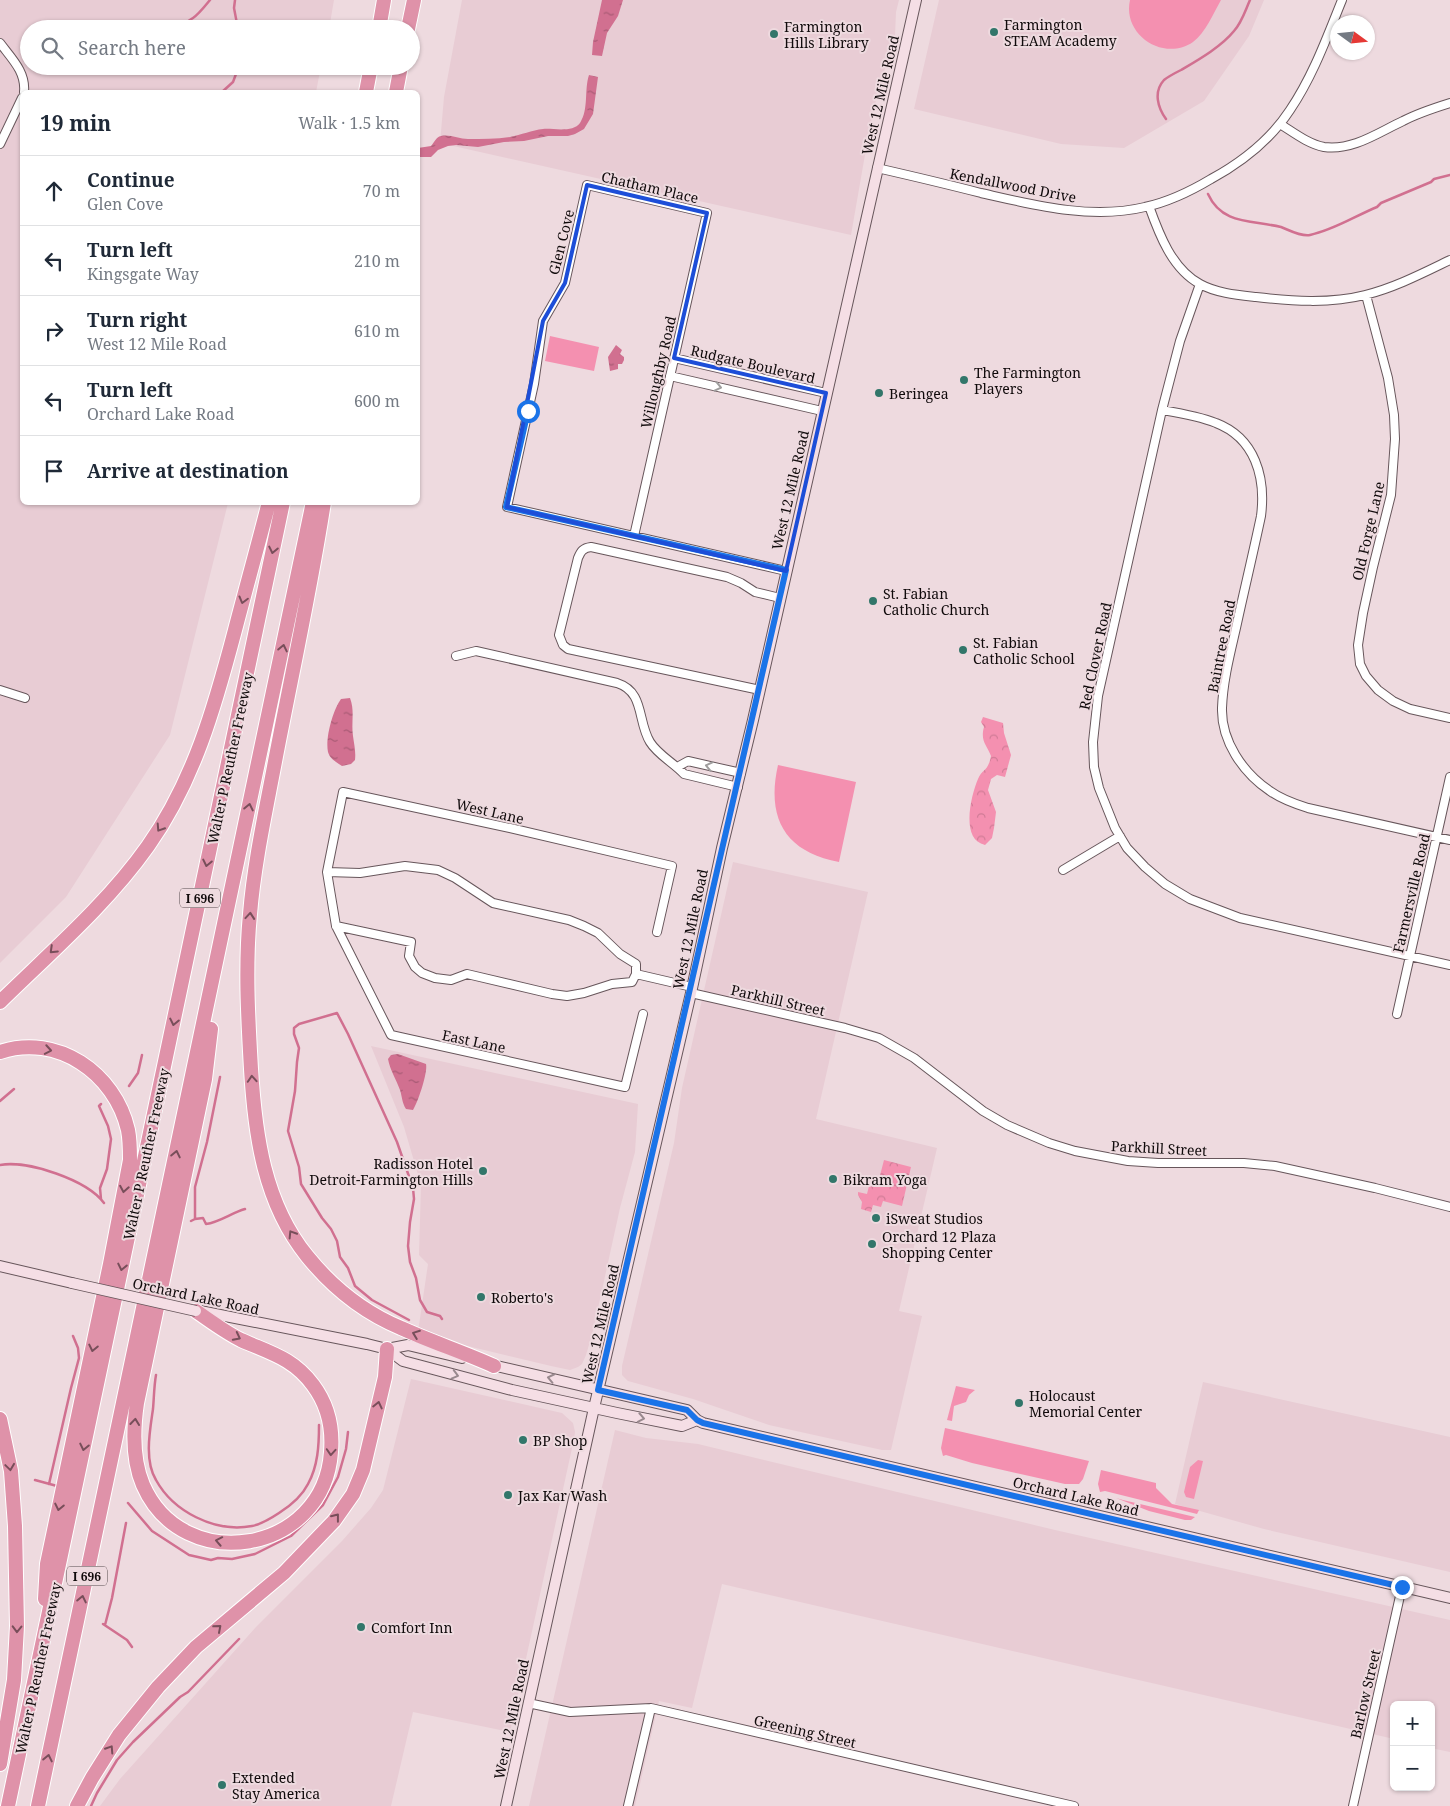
<!DOCTYPE html>
<html lang="en">
<head>
<meta charset="utf-8">
<style>
	:root { --surface:#fff; --page:#f2f2f3; --text:#1f2937; --muted:#747a83; --line:#e0e1e3 }
	body { margin:0; font-family:"Noto Serif",serif; background:var(--page); color:var(--text) }
	.controls { position:absolute; right:15px; bottom:15px; display:grid; overflow:hidden; border-radius:8px; box-shadow:0 1px 4px #0004 }
	.controls button { width:45px; height:45px; display:grid; place-items:center; padding:0; border:0; border-bottom:1px solid var(--line); background:var(--surface); color:var(--text); font:25px sans-serif }
	.compass { position:absolute; left:1330px; top:15px; width:45px; height:45px; border-radius:50%; background:var(--surface); box-shadow:0 1px 4px #0004; rotate:105deg }
	.stop { position:absolute; width:15px; height:15px; margin:-11px; border:4px solid #1a73e8; border-radius:50%; background:#fff }
	.stop.end { background:#1a73e8; border-color:#fff; box-shadow:0 1px 5px #0008 }
	.list { margin:0; padding:0; list-style:none }
	h2 { display:flex; justify-content:space-between; align-items:center; height:65px; margin:0; padding:0 20px; font-size:21px }
	h2 small { font-size:16px; font-weight:400; color:var(--muted) }
	.list li { display:grid; grid-template-columns:32px 1fr auto; gap:15px; align-items:center; box-sizing:border-box; height:70px; padding:0 20px; border-top:1px solid var(--line) }
	.list b { display:block; font-size:19px; white-space:nowrap }
	.list p { margin:0; font-size:16px; white-space:nowrap; color:var(--muted) }
	.list em { font-size:16px; font-style:normal; color:var(--muted) }
	.icon { flex:none; width:28px; height:28px; fill:none; stroke:currentColor; stroke-width:2; stroke-linecap:round; stroke-linejoin:round }
	.map { position:relative; flex:none; width:1450px; height:1806px; overflow:hidden }
	.search { position:absolute; background:var(--surface); box-shadow:0 1px 4px #0004; left:20px; top:20px; width:400px; height:55px; display:flex; align-items:center; gap:12px; box-sizing:border-box; padding:0 18px; border-radius:28px; color:var(--muted); font-size:19px }
	.panel { position:absolute; background:var(--surface); box-shadow:0 1px 4px #0004; left:20px; top:90px; width:400px; height:415px; border-radius:8px }
	.map>svg:first-child { display:block }
	.built { fill:#e8ccd4 }
	.grass { fill:#f490b0 }
	.park { fill:url(#park-crowns) }
	.water { fill:url(#water-ripples) }
	.lines { fill:none; stroke-linecap:round; stroke-linejoin:round }
	.stream { stroke:#d17090; stroke-width:2.5 }
	.minor-casing { stroke:#67565b; stroke-width:10 }
	.secondary-casing { stroke:#67565b; stroke-width:12 }
	.motorway-casing { stroke:#fff; stroke-width:16 }
	.minor { stroke:#fff; stroke-width:8 }
	.secondary { stroke:#f5dee5; stroke-width:10 }
	.motorway { stroke:#df92a9; stroke-width:14 }
	.secondary-bridge-casing { stroke:#67565b; stroke-width:12; stroke-linecap:butt }
	.secondary-bridge { stroke:#f5dee5; stroke-width:10 }
	.oneway { stroke:#9f9d9d }
	.oneway2 { stroke:#784e5a }
	.oneway3 { stroke:#99898e }
	.route { stroke:#1a73e8; stroke-width:6 }
	.marked { fill:none; stroke:#1d4ed8; stroke-width:4; stroke-linejoin:round }
	.poi-dot { fill:#32766a; stroke:#eedadf; stroke-width:2 }
	.labels { text-anchor:middle; dominant-baseline:central; stroke-width:4; stroke-linejoin:round; paint-order:stroke }
	.shield { fill:#eedadf; stroke:#53484b; stroke-width:1 }
	.shield-label { font-size:12px; font-weight:bold; fill:#100a0b }
	.poi-label { font-size:14px; fill:#100a0b; stroke:#eedadf; text-anchor:start }
	.street-label { font-size:14px; fill:#100a0b; stroke:#eedadf }
</style>
</head>
<body>
<div class="map">
<svg width="1450" height="1806" viewBox="0 0 1450 1806">
	<defs>
		<pattern id="park-crowns" width="20" height="18" patternUnits="userSpaceOnUse" patternTransform="scale(1.25)"><rect width="20" height="18" fill="#f490b0"/><path d="M2 6a3 3 0 1 1 6 0M12 15a3 3 0 1 1 6 0" fill="none" stroke="#d07b96"/></pattern>
		<pattern id="water-ripples" width="26" height="14" patternUnits="userSpaceOnUse" patternTransform="scale(1.25)"><rect width="26" height="14" fill="#d17090"/><path d="M2 4q2-2 4 0t4 0M15 11q2-2 4 0t4 0" fill="none" stroke="#a85a74"/></pattern>
	</defs>
	<rect width="100%" height="100%" fill="#eedadf"/>
	<path class="built" d="M0,0H334L329,29H29V66H321L316,92H22V502L228,503L170,735L66,897L0,963Z
		M462,0H899L896,12L895,36L879,88L870,126L851,235L440,143L444,97Z
		M939,0H1264L1249,36L1204,101L1124,148L1061,144L914,109Z
		M733,862L868,892L816,1119L937,1148L899,1311L922,1316L891,1450H882L769,1425L693,1399L628,1381L622,1375V1366L674,1143L682,1088Z
		M371,1046L638,1104L635,1152L620,1208L593,1331L586,1355L582,1364L578,1367L570,1370L551,1366L447,1341L418,1332L428,1264L419,1255L421,1185L404,1127Z
		M411,1379L562,1413L573,1423L575,1432L574,1439L510,1732L413,1712L391,1806H100L120,1779L256,1627L342,1541L371,1508L383,1490Z
		M1203,1382L1450,1437V1572L1264,1529L1175,1504Z
		M615,1430L646,1438L698,1444L1055,1530L1450,1620V1752L1431,1748V1705H1394V1739L722,1584L692,1708L659,1701L635,1806H529Z"/>
	<path class="grass" d="M1130,0H1221C1213,14 1206,32 1193,42C1164,62 1122,35 1130,0Z
		M550,336L599,347L594,371L545,361Z
		M778,765L856,782L839,862C785,852 766,818 778,765Z
		M956,1386L975,1390L969,1395L966,1402L954,1406L952,1421L947,1420Z
		M945,1428L1089,1461L1083,1479L1079,1484H1065L972,1463L946,1455L943,1456L941,1448Z
		M1198,1460L1203,1461L1194,1499L1186,1497L1184,1492L1190,1467Z
		M1101,1470L1156,1483V1488L1172,1504L1199,1510L1197,1514L1105,1491L1100,1492L1098,1484Z
		M1116,1498L1123,1500L1195,1517L1191,1520H1185L1149,1511Z"/>
	<path class="park" d="M983,717L1003,723L1004,733L1011,755L1005,777L997,775L991,779L988,790L996,812L994,828L992,838L985,845C960,840 971,795 978,779C982,769 988,772 991,756C987,745 980,741 984,727L981,722Z
		M884,1160L911,1167L902,1206L883,1201L881,1207L873,1205L871,1212L861,1209L862,1202L858,1195V1192L867,1194L869,1186L877,1187Z"/>
	<path class="water" d="M602,0H623L618,16L607,33L602,56L592,55L593,42Z
		M589,75L598,77L593,114L584,129L575,134L568,136H548L524,141L504,142L478,147L456,145L448,146L438,150L431,157H418V148L431,146C434,143 436,137 441,136C450,134 459,139 468,139C482,139 496,139 510,137C521,135 532,130 543,129C553,128 573,133 580,123C589,109 584,90 589,75Z
		M616,345L622,350L620,354L624,357V360L622,364H618V369L610,371L608,357Z
		M350,698C355,711 351,722 353,736C354,744 356,751 355,760L351,764L342,766C336,762 330,759 328,752C325,738 333,710 341,699Z
		M398,1054L426,1064C428,1072 418,1102 413,1110L406,1109C402,1103 402,1096 400,1090C396,1079 390,1070 388,1059L391,1055Z"/>
	<g class="lines">
		<path class="stream" d="M235,0L234,8L238,29
			M179,28C184,23 187,22 193,18C199,14 205,6 210,0
			M222,92L233,82L239,66
			M1166,119C1158,108 1153,92 1164,80C1169,76 1175,73 1181,70C1198,60 1221,47 1234,31C1242,22 1245,11 1250,0
			M1208,194C1222,225 1252,220 1281,227C1289,230 1301,237 1310,235C1334,230 1355,216 1377,207L1381,203L1431,182L1434,179L1450,175
			M129,1086L138,1073L142,1055
			M0,1101L14,1089
			M0,1165C28,1160 87,1180 104,1203
			M101,1199L100,1188L107,1169L111,1139L108,1126L99,1106L101,1104
			M195,1219V1187L207,1142L220,1077
			M191,1221L195,1219L203,1218L206,1224C220,1222 231,1213 245,1209
			M409,1320L372,1300L355,1286L348,1268L340,1257L337,1241L331,1229L322,1218L301,1184L299,1167L288,1131L295,1091L297,1062L299,1048L294,1034V1028L299,1024L337,1013L348,1034L397,1142L413,1188L414,1199L410,1222L408,1246L410,1262L416,1278L420,1300L427,1312L440,1316L442,1319
			M156,1375C154,1386 154,1398 153,1409C150,1430 144,1460 156,1480C173,1511 214,1533 252,1526C262,1524 270,1519 279,1513C290,1506 302,1496 308,1484C318,1466 319,1445 319,1425
			M35,1480L57,1486
			M49,1484L71,1388L79,1358L78,1348L73,1336
			M128,1503L152,1531L189,1555L211,1560L218,1558L232,1559L255,1554L291,1536L323,1505L338,1477L346,1449L348,1432
			M103,1624L127,1640L132,1647
			M105,1625L112,1598L126,1523
			M91,1806L97,1793L117,1760L133,1742L180,1697L188,1692L239,1639"/>
		<defs>
			<path id="minor" d="M0,43C12,59 26,72 24,92
				M1280,124C1293,132 1308,144 1324,147C1353,151 1379,132 1403,121C1418,113 1434,108 1450,103
				M0,144L22,98
				M877,168C912,176 946,184 981,193C1034,205 1091,220 1145,207C1168,202 1191,191 1211,179C1242,162 1271,139 1290,110C1313,76 1327,37 1342,0
				M1149,206C1159,234 1172,269 1200,284C1216,293 1238,295 1256,297C1291,301 1330,304 1365,295C1394,288 1423,273 1450,260
				M1200,284L1180,341L1162,410L1098,696L1093,742L1094,767L1099,788L1115,828L1127,848L1145,867L1165,884L1190,899L1240,918L1450,965
				M1366,295L1388,378L1394,415L1395,439L1391,495L1373,567L1363,613L1358,645L1360,664L1366,676L1378,690L1393,701L1410,709L1450,718
				M674,358L826,393
				M670,376L822,411
				M1162,410C1180,413 1199,416 1216,423C1255,438 1266,477 1261,516C1253,554 1244,591 1236,628C1230,654 1223,681 1222,708C1221,741 1243,773 1270,791C1281,799 1295,804 1308,808L1450,840
				M634,536L707,213L587,185L565,283L543,321L534,384L507,507L786,571
				M456,656L476,651L617,683C645,692 637,721 650,742C658,755 674,763 684,774L738,787
				M0,690L25,698
				M760,690L568,649L563,645L559,635L578,558C581,551 583,548 591,547L727,577L741,583L755,592L780,598
				M679,766L688,761L741,773
				M1063,870L1120,836
				M327,872L360,873L405,866L438,870L455,878L493,903L569,920L584,926L598,933L620,954L636,964V974
				M336,926L411,942L409,956L415,967L422,973L435,978L451,980L467,974L552,994L567,996L584,993L612,984L632,982L636,974
				M636,974L692,987
				M691,993L845,1028L879,1038L914,1058L983,1111L1007,1125L1049,1143L1075,1151L1128,1161L1158,1163H1244L1275,1166L1375,1188L1450,1207
				M643,1014L625,1087L391,1035L336,926L327,872L343,792L510,828L672,866L657,932
				M1397,1014L1450,777
				M528,1703L570,1712L651,1708L1074,1806
				M628,1806L651,1708
				M1353,1806L1402,1587"/>
			<path id="secondary" d="M0,1266L72,1283
				M200,1311L367,1344L387,1349L403,1361L512,1390L617,1413L682,1426L697,1420
				M387,1349L408,1345L462,1358
				M488,1364L687,1410L697,1420L703,1423L1450,1598
				M506,1806L594,1408L691,993L722,848L753,720L916,0"/>
			<path id="motorway" d="M379,29L384,0
				M408,29L414,0
				M366,92L371,66
				M396,92L401,66
				M324,502C310,593 290,682 273,772C264,819 254,866 250,914C245,966 248,1017 251,1069C255,1135 264,1203 307,1256C332,1287 365,1313 401,1328C432,1342 463,1352 494,1366
				M0,1002C51,952 107,904 148,846C194,781 215,706 235,630C246,588 258,545 269,502
				M0,1052C57,1033 115,1073 128,1130C130,1140 130,1150 130,1160L110,1264L47,1564L45,1599
				M196,1311C210,1321 225,1332 241,1340C270,1353 293,1358 313,1385C328,1405 333,1428 331,1452C324,1554 183,1577 143,1485C132,1459 133,1430 137,1403L205,1079L211,1029
				M0,1419L11,1471L15,1526L17,1626L14,1680L0,1764
				M8,1806L283,502
				M38,1806L313,502
				M77,1806L92,1778L119,1735L158,1687L196,1647L284,1573L334,1521L353,1494L363,1470L385,1377L387,1349"/>
		</defs>
		<use href="#minor" class="minor-casing"/>
		<use href="#secondary" class="secondary-casing"/>
		<use href="#motorway" class="motorway-casing"/>
		<use href="#minor" class="minor"/>
		<use href="#secondary" class="secondary"/>
		<use href="#motorway" class="motorway"/>
		<defs>
			<path id="secondary-bridge" d="M72,1283L196,1311"/>
		</defs>
		<use href="#secondary-bridge" class="secondary-bridge-casing"/>
		<use href="#secondary-bridge" class="secondary-bridge"/>
	</g>
	<defs><path id="oneway-chevron" d="M-2-3.5L2.5 0L-2 3.5" fill="none" stroke-width="1.6" stroke-linecap="round" stroke-linejoin="round" transform="scale(1.25)"/></defs>
	<g class="oneway">
		<use href="#oneway-chevron" transform="translate(718 387) rotate(13)"/>
		<use href="#oneway-chevron" transform="translate(709 766) rotate(-167)"/>
	</g>
	<g class="oneway2">
		<use href="#oneway-chevron" transform="translate(273 550) rotate(102)"/>
		<use href="#oneway-chevron" transform="translate(243 600) rotate(105)"/>
		<use href="#oneway-chevron" transform="translate(283 648) rotate(-78)"/>
		<use href="#oneway-chevron" transform="translate(249 807) rotate(-78)"/>
		<use href="#oneway-chevron" transform="translate(160 828) rotate(123)"/>
		<use href="#oneway-chevron" transform="translate(207 863) rotate(102)"/>
		<use href="#oneway-chevron" transform="translate(250 916) rotate(-85)"/>
		<use href="#oneway-chevron" transform="translate(53 950) rotate(136)"/>
		<use href="#oneway-chevron" transform="translate(174 1022) rotate(102)"/>
		<use href="#oneway-chevron" transform="translate(48 1050) rotate(10)"/>
		<use href="#oneway-chevron" transform="translate(252 1079) rotate(-94)"/>
		<use href="#oneway-chevron" transform="translate(176 1154) rotate(-78)"/>
		<use href="#oneway-chevron" transform="translate(124 1189) rotate(100)"/>
		<use href="#oneway-chevron" transform="translate(292 1234) rotate(-122)"/>
		<use href="#oneway-chevron" transform="translate(122 1267) rotate(102)"/>
		<use href="#oneway-chevron" transform="translate(416 1334) rotate(-159)"/>
		<use href="#oneway-chevron" transform="translate(237 1337) rotate(27)"/>
		<use href="#oneway-chevron" transform="translate(93 1348) rotate(102)"/>
		<use href="#oneway-chevron" transform="translate(378 1405) rotate(-77)"/>
		<use href="#oneway-chevron" transform="translate(135 1422) rotate(-84)"/>
		<use href="#oneway-chevron" transform="translate(84 1447) rotate(102)"/>
		<use href="#oneway-chevron" transform="translate(331 1452) rotate(94)"/>
		<use href="#oneway-chevron" transform="translate(10 1467) rotate(82)"/>
		<use href="#oneway-chevron" transform="translate(59 1507) rotate(102)"/>
		<use href="#oneway-chevron" transform="translate(336 1517) rotate(-52)"/>
		<use href="#oneway-chevron" transform="translate(219 1541) rotate(-169)"/>
		<use href="#oneway-chevron" transform="translate(82 1599) rotate(-78)"/>
		<use href="#oneway-chevron" transform="translate(218 1628) rotate(-41)"/>
		<use href="#oneway-chevron" transform="translate(17 1629) rotate(91)"/>
		<use href="#oneway-chevron" transform="translate(110 1749) rotate(-57)"/>
		<use href="#oneway-chevron" transform="translate(48 1758) rotate(-78)"/>
	</g>
	<g class="oneway3">
		<use href="#oneway-chevron" transform="translate(455 1375) rotate(15)"/>
		<use href="#oneway-chevron" transform="translate(551 1378) rotate(-168)"/>
		<use href="#oneway-chevron" transform="translate(641 1418) rotate(11)"/>
	</g>
	<g class="lines">
		<path class="route" d="M528,411L506,507L786,570C725,844 661,1117 598,1390L687,1410L697,1420L703,1423L1402,1587"/>
	</g>
	<path class="marked" d="M587,185L707,213L674,358L826,393L786,571L507,507L543,321L565,283Z"/>
	<g class="poi-dot">
		<circle cx="994" cy="32" r="5"/>
		<circle cx="774" cy="34" r="5"/>
		<circle cx="964" cy="380" r="5"/>
		<circle cx="879" cy="393" r="5"/>
		<circle cx="873" cy="601" r="5"/>
		<circle cx="963" cy="650" r="5"/>
		<circle cx="483" cy="1171" r="5"/>
		<circle cx="833" cy="1179" r="5"/>
		<circle cx="876" cy="1218" r="5"/>
		<circle cx="872" cy="1244" r="5"/>
		<circle cx="481" cy="1297" r="5"/>
		<circle cx="1019" cy="1403" r="5"/>
		<circle cx="523" cy="1440" r="5"/>
		<circle cx="508" cy="1495" r="5"/>
		<circle cx="361" cy="1627" r="5"/>
		<circle cx="222" cy="1785" r="5"/>
	</g>
	<g class="labels">
		<g class="shield">
			<rect x="180" y="888.5" width="40" height="19" rx="4"/>
			<rect x="67" y="1566.5" width="40" height="19" rx="4"/>
		</g>
		<g class="shield-label">
			<text x="200" y="898">I 696</text>
			<text x="87" y="1576">I 696</text>
		</g>
		<g class="poi-label">
			<text x="1004" y="24">Farmington<tspan x="1004" dy="16">STEAM Academy</tspan></text>
			<text x="784" y="26">Farmington<tspan x="784" dy="16">Hills Library</tspan></text>
			<text x="974" y="372">The Farmington<tspan x="974" dy="16">Players</tspan></text>
			<text x="889" y="393">Beringea</text>
			<text x="883" y="593">St. Fabian<tspan x="883" dy="16">Catholic Church</tspan></text>
			<text x="973" y="642">St. Fabian<tspan x="973" dy="16">Catholic School</tspan></text>
			<text x="473" y="1163" text-anchor="end">Radisson Hotel<tspan x="473" dy="16">Detroit-Farmington Hills</tspan></text>
			<text x="843" y="1179">Bikram Yoga</text>
			<text x="886" y="1218">iSweat Studios</text>
			<text x="882" y="1236">Orchard 12 Plaza<tspan x="882" dy="16">Shopping Center</tspan></text>
			<text x="491" y="1297">Roberto's</text>
			<text x="1029" y="1395">Holocaust<tspan x="1029" dy="16">Memorial Center</tspan></text>
			<text x="533" y="1440">BP Shop</text>
			<text x="518" y="1495">Jax Kar Wash</text>
			<text x="371" y="1627">Comfort Inn</text>
			<text x="232" y="1777">Extended<tspan x="232" dy="16">Stay America</tspan></text>
		</g>
		<g class="street-label">
			<text transform="translate(880 95) rotate(-77)">West 12 Mile Road</text>
			<text transform="translate(1013 185) rotate(11)">Kendallwood Drive</text>
			<text transform="translate(650 187) rotate(13)">Chatham Place</text>
			<text transform="translate(561 242) rotate(-76)">Glen Cove</text>
			<text transform="translate(753 364) rotate(13)">Rudgate Boulevard</text>
			<text transform="translate(658 372) rotate(-77)">Willoughby Road</text>
			<text transform="translate(790 490) rotate(-77)">West 12 Mile Road</text>
			<text transform="translate(1368 531) rotate(-77)">Old Forge Lane</text>
			<text transform="translate(1221 646) rotate(-79)">Baintree Road</text>
			<text transform="translate(1095 656) rotate(-78)">Red Clover Road</text>
			<text transform="translate(230 758) rotate(-78)">Walter P Reuther Freeway</text>
			<text transform="translate(490 811) rotate(13)">West Lane</text>
			<text transform="translate(1411 893) rotate(-77)">Farmersville Road</text>
			<text transform="translate(690 929) rotate(-78)">West 12 Mile Road</text>
			<text transform="translate(778 1000) rotate(13)">Parkhill Street</text>
			<text transform="translate(474 1041) rotate(12)">East Lane</text>
			<text transform="translate(1159 1148) rotate(3)">Parkhill Street</text>
			<text transform="translate(146 1154) rotate(-78)">Walter P Reuther Freeway</text>
			<text transform="translate(196 1296) rotate(12)">Orchard Lake Road</text>
			<text transform="translate(600 1324) rotate(-77)">West 12 Mile Road</text>
			<text transform="translate(1076 1496) rotate(13)">Orchard Lake Road</text>
			<text transform="translate(38 1668) rotate(-78)">Walter P Reuther Freeway</text>
			<text transform="translate(1365 1694) rotate(-77)">Barlow Street</text>
			<text transform="translate(511 1719) rotate(-78)">West 12 Mile Road</text>
			<text transform="translate(805 1731) rotate(13)">Greening Street</text>
		</g>
	</g>
</svg>
<div class="controls">
<button>+</button>
<button>−</button>
</div>
<svg class="compass" viewBox="-18 -18 36 36"><path d="M0-13l5 13h-10z" fill="#e53935"/><path d="M0 13l5-13h-10z" fill="#747a83"/></svg>
<div class="stop" style="left:528px;top:411px"></div>
<div class="stop end" style="left:1402px;top:1587px"></div>
<div class="search"><svg class="icon" aria-label="search" viewBox="0 0 24 24"><circle cx="10" cy="10" r="6"/><path d="M15 15l6 6"/></svg>Search here</div>
<section class="panel">
<h2>19 min<small>Walk · 1.5 km</small></h2>
<ul class="list">
<li><svg class="icon" aria-label="ahead" viewBox="0 0 24 24"><path d="M12 20V5M6 11l6-6 6 6"/></svg><div><b>Continue</b><p>Glen Cove</p></div><em>70 m</em></li>
<li><svg class="icon" aria-label="left" viewBox="0 0 24 24"><path d="M17 20v-9H6M10 6l-5 5 5 5"/></svg><div><b>Turn left</b><p>Kingsgate Way</p></div><em>210 m</em></li>
<li><svg class="icon" aria-label="right" viewBox="0 0 24 24"><path d="M7 20v-9h11M14 6l5 5-5 5"/></svg><div><b>Turn right</b><p>West 12 Mile Road</p></div><em>610 m</em></li>
<li><svg class="icon" aria-label="left" viewBox="0 0 24 24"><path d="M17 20v-9H6M10 6l-5 5 5 5"/></svg><div><b>Turn left</b><p>Orchard Lake Road</p></div><em>600 m</em></li>
<li><svg class="icon" aria-label="arrive" viewBox="0 0 24 24"><path d="M6 21V4h12l-3 4 3 4H6"/></svg><div><b>Arrive at destination</b></div></li>
</ul>
</section>
</div>
</body>
</html>
